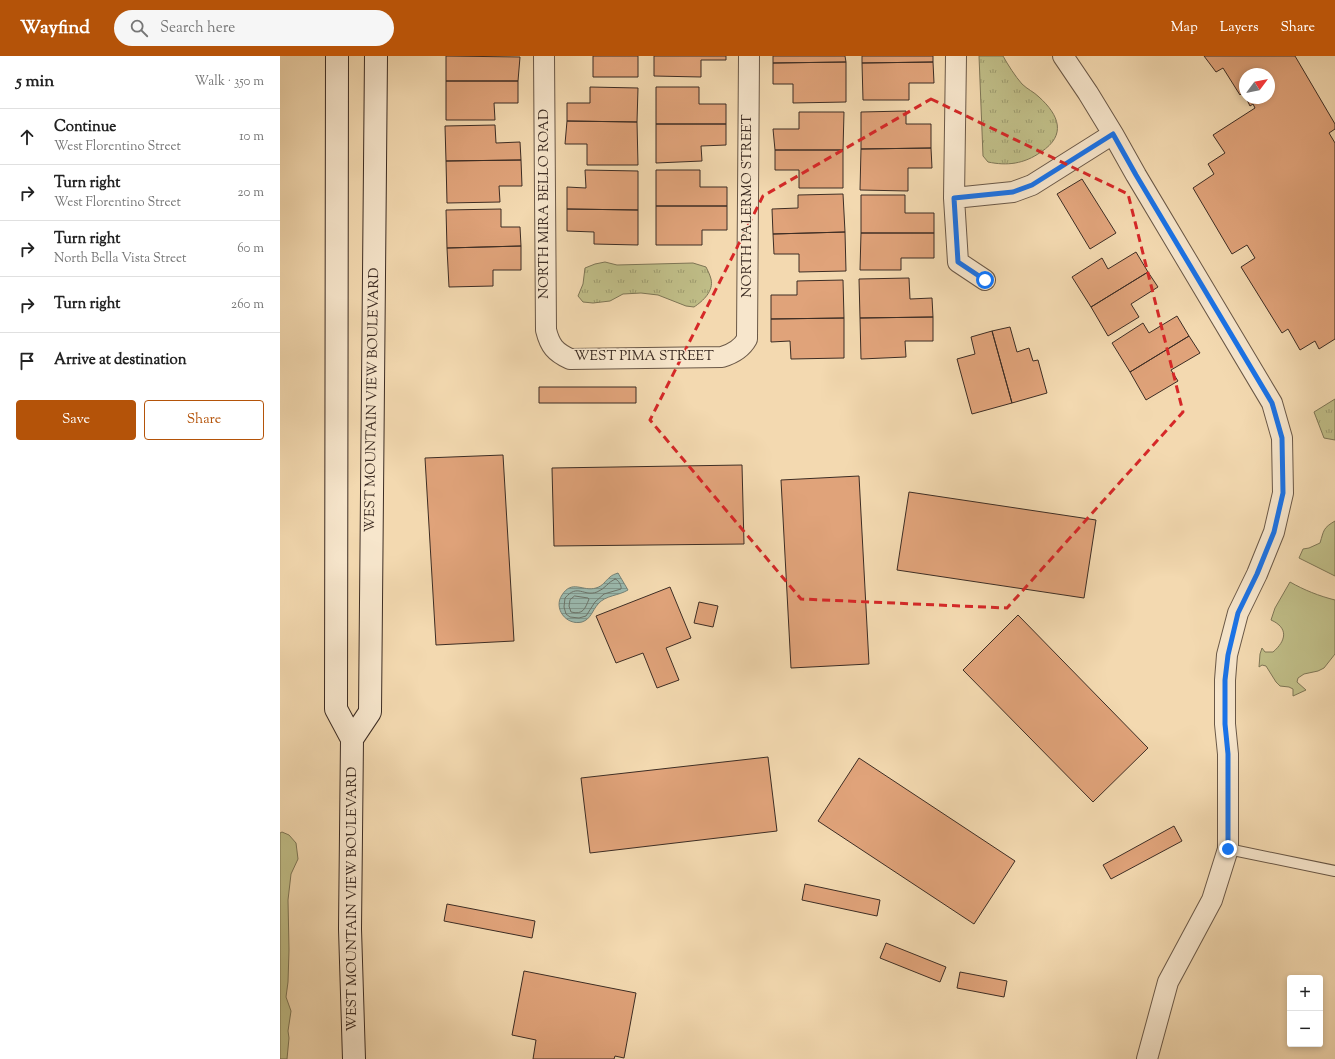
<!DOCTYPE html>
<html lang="en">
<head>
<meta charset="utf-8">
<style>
	:root { --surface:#fff; --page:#f6f6f6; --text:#222; --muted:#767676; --line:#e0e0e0; --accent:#b45309 }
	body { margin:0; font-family:"Sorts Mill Goudy",serif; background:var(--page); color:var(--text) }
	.controls { position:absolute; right:12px; bottom:12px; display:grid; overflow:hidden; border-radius:4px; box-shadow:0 2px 6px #0003 }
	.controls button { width:36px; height:36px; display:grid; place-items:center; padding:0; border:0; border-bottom:1px solid var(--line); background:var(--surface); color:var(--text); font:20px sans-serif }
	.compass { position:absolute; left:959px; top:12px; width:36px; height:36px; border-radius:50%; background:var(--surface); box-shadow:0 2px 6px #0003; rotate:58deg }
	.stop { position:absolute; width:12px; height:12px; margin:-9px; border:3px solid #1a73e8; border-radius:50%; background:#fff }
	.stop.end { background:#1a73e8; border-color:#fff; box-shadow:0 1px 4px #0008 }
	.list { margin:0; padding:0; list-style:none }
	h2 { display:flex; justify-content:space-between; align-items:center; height:52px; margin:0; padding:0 16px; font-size:17px }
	h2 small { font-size:13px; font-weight:400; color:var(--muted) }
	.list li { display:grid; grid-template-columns:26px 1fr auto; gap:12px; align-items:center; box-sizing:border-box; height:56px; padding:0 16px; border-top:1px solid var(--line) }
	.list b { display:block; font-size:15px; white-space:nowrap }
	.list p { margin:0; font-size:13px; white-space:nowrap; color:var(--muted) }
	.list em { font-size:13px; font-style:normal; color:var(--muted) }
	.actions { display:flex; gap:8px; padding:12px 16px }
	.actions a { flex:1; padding:9px 0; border:1px solid var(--accent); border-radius:4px; text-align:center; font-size:14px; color:var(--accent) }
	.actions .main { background:var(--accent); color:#fff }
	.icon { flex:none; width:22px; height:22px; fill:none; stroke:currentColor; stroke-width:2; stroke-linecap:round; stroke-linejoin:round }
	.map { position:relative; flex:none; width:1055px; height:1003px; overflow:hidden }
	header { display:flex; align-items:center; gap:24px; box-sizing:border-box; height:56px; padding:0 20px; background:var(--accent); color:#fff }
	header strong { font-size:19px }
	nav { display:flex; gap:22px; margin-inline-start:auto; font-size:14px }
	.search { width:280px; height:36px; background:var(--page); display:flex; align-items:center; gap:10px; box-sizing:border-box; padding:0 14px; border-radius:22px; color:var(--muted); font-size:15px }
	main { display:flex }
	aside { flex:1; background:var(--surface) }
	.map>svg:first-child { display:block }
	.grass { fill:#c0be88; stroke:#7e7656 }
	.park { fill:url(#park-tufts); stroke:#7e7656 }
	.water { fill:url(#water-rules); stroke:#758277 }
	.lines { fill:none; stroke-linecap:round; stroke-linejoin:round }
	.shore { stroke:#6c746a; stroke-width:1 }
	.building { fill:#e0a37a; stroke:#3d2d24 }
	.lane-casing { stroke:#6a5847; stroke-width:12 }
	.street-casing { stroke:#6a5847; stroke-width:22 }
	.secondary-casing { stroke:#3d2d24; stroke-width:24 }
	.lane { stroke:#f7e6cc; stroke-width:10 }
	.street { stroke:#f7e6cc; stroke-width:20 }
	.secondary { stroke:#f7e6cc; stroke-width:22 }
	.route { stroke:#1a73e8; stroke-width:5 }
	.marked { fill:none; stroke:#d62828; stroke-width:3; stroke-dasharray:8 5; stroke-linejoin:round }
	.labels { text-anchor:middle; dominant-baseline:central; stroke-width:3; stroke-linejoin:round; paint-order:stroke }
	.street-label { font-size:14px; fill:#3d2d24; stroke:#f7e6cc }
</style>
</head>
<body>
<header>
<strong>Wayfind</strong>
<div class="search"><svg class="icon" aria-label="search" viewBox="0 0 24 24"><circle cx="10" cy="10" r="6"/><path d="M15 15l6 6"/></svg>Search here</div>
<nav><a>Map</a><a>Layers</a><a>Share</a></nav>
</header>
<main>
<aside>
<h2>5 min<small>Walk · 350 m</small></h2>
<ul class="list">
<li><svg class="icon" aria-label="ahead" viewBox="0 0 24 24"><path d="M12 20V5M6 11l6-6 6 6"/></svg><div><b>Continue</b><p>West Florentino Street</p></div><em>10 m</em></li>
<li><svg class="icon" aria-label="right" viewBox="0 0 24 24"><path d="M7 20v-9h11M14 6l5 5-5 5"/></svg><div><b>Turn right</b><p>West Florentino Street</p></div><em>20 m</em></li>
<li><svg class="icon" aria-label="right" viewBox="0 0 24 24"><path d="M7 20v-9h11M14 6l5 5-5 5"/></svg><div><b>Turn right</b><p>North Bella Vista Street</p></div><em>60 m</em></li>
<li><svg class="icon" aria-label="right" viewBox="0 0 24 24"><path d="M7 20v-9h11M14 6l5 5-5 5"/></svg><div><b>Turn right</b></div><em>260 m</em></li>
<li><svg class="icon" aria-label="arrive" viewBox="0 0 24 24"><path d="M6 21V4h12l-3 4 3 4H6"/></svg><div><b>Arrive at destination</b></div></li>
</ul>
<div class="actions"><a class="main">Save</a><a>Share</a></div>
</aside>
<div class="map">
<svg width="1055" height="1003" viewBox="0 0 1055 1003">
	<defs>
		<pattern id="park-tufts" width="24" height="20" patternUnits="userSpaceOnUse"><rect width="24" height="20" fill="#c0be88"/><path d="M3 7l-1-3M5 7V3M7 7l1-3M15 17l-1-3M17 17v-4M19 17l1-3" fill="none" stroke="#9d9b6f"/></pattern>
		<pattern id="water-rules" width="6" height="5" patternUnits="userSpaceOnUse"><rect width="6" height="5" fill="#9bbaaf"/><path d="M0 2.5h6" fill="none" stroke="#80988e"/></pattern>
	</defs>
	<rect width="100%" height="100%" fill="#f3d9b0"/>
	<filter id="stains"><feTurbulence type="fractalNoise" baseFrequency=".005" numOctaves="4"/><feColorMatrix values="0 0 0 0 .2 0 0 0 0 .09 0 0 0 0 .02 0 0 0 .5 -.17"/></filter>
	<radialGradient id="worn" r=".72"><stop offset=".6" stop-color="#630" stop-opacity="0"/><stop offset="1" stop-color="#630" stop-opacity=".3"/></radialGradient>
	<path class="grass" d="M1055,465V520L1019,502L1023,493L1029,492L1040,487C1044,474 1043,472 1055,465Z
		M1010,526C1024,534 1039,540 1055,544V598L1044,612L1038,615L1024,618L1018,622L1017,626L1026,634L1013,640V633L1009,631L1000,630L996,626L986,610L982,609L979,611L980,598L982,592L985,596H993C1006,585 1009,572 991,564L995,552Z
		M2,776L9,779L16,787L18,803L11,818L8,844L9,894L8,926L6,941L11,955L8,975L9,982L7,1003H0V777Z"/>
	<path class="park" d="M699,0H723C728,9 735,20 742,28C747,33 754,36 759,41C779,59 787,79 761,96C744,108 727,110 708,106L703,100Z
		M325,206L337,209L413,207L426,211C428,215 430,219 431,223C434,235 423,245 414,251L406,250L378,239L361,237L343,238L330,245L313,247L303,246L298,240L303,228L305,212L315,208Z
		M1055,343V384L1044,382L1034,356Z"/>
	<path class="water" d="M338,517L348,534C338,540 326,539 318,548C312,555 311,563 302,566C286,570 273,552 282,539C292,523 303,536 316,532C323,530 325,525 330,521C332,519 335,518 338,517Z"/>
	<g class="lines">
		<path class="shore" d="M335,523C338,523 342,530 341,533L324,538L315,546L306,560L299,562L290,561L286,558L284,551L285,542C298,527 303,541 317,536C325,533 328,526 335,523Z
			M295,540L308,542L309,543C305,553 303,559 291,556L289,550L290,544Z"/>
	</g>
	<path class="building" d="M166,0L240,1L238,25H166Z
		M313,0H358V21H313Z
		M374,0H446V4H421V21L374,20Z
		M493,0H565L566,6L493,7Z
		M582,0H653V6L582,7Z
		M924,0H1015L1055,68V73L1049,77L1055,87V283L1039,293L1035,285L1020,294L1008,273L1002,277L961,211L975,202L967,189L952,198L913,132L934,118L928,108L945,97L933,79L975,52L973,48L970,50L966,42H989V18H965V41L962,37L960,39L943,12L936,16Z
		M566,6V46L513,47V28H493V7Z
		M653,6L654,27H629V44H583L582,7Z
		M166,25H238V47H214L215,64H166Z
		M310,31L358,32L357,66L287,65V47H310Z
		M376,31H419V48H446V68H376Z
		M626,55V68H651V92L581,93V56Z
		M519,56H564L563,94H495L493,73H519Z
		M287,65L357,66L358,109H307V88H285Z
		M376,68H446V89L421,90L422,105L376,107Z
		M215,69L216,87L240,86L241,104L166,105L165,70Z
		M651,92L652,112H628V135L580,134L581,93Z
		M495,94H563V132H519V114H495Z
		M241,104L242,130H219L220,146L167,147L166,105Z
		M305,114L358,115V154L287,153V131L306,132Z
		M376,114H420V131H447V150H376Z
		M802,123L836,177L810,193L777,138Z
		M563,138L565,176L493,178L492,153L518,152V139Z
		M581,139H625V157H654V177H581Z
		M376,150H447V174H422V189H376Z
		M221,153V171H240L241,190L167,192L166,154Z
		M287,153L358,154V189L314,188V176L287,175Z
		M565,176L566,215L519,216V198H494L493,178Z
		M581,177H654V202H621V214H580Z
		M241,190V214H213V230L169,231L167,192Z
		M856,196L868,216L811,251L792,221L822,202L828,213Z
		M868,216L878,231L851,248L859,261L828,280L811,251Z
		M629,222L630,243L652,242L653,261L580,262L579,223Z
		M563,224L564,262L491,263V239H517V225Z
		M897,260L909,280L850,316L832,287L863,267L869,277Z
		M653,261V285H625L626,301L581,303L580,262Z
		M564,262V302L511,303L510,285L491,286V263Z
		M730,271L737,296L749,292L753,305L758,304L767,337L732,347L712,275Z
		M712,275L732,347L692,358L677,303L695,298L691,281Z
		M909,280L920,297L891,314L898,325L866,344L850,316Z
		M259,331H356V347H259Z
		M223,399L234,585L156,589L145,402Z
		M462,409L464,488L274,490L272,412Z
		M579,420L589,608L511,612L501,424Z
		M629,436L816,464L804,542L617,514Z
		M390,531L411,582L386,592L399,624L377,632L363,597L336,607L316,560Z
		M419,546L438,550L433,571L414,567Z
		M738,559L868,692L813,746L683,614Z
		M488,701L497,775L310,797L301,722Z
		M579,702L735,805L694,868L538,765Z
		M894,770L902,785L831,823L823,809Z
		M525,828L600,844L597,860L522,844Z
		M167,848L255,865L252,882L164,865Z
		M606,887L666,911L660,926L600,902Z
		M244,915L356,937L344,1002L335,1000L334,1003H253L256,984L232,979Z
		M680,916L727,925L724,941L677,932Z"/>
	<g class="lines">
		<defs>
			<path id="lane" d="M948,793L1055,815"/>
			<path id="street" d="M264,0L266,274C270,290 275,296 290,303L442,301C452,298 462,292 467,283L469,0
				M676,0L674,142L678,206L705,224
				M783,0L808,37L833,78L856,119L992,347L1002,382L1003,437L994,476L977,518L958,557L947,599L945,624V668L948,698V793L932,844L888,926L867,1003
				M674,142L733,136L752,129L833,78"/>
			<path id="secondary" d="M57,0L56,653L72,683L70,873L74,1003
				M72,683L90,656L96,0"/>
		</defs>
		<use href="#lane" class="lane-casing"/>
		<use href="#street" class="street-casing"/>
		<use href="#secondary" class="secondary-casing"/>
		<use href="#lane" class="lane"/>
		<use href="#street" class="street"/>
		<use href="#secondary" class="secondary"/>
	</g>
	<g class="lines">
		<path class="route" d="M705,224L678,206L674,142L733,136L752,129L833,78L856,119L992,347L1002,382L1003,437L994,476L977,518L958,557L948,599L945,624V668L948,698V793"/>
	</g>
	<path class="marked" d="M651,43L848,138L903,356L727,552L521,543L370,364L483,140Z"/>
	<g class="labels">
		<g class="street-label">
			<text transform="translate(265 148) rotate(-90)">NORTH MIRA BELLO ROAD</text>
			<text transform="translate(468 150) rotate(-90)">NORTH PALERMO STREET</text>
			<text x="364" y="301">WEST PIMA STREET</text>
			<text transform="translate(93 344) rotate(-89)">WEST MOUNTAIN VIEW BOULEVARD</text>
			<text transform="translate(73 843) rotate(-90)">WEST MOUNTAIN VIEW BOULEVARD</text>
		</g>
	</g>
	<rect width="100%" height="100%" filter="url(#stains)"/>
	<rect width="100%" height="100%" fill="url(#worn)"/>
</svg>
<div class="controls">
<button>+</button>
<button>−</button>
</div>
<svg class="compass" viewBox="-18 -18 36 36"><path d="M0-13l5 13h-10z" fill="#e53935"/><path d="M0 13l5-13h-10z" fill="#767676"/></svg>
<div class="stop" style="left:705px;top:224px"></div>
<div class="stop end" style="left:948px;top:793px"></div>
</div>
</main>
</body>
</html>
